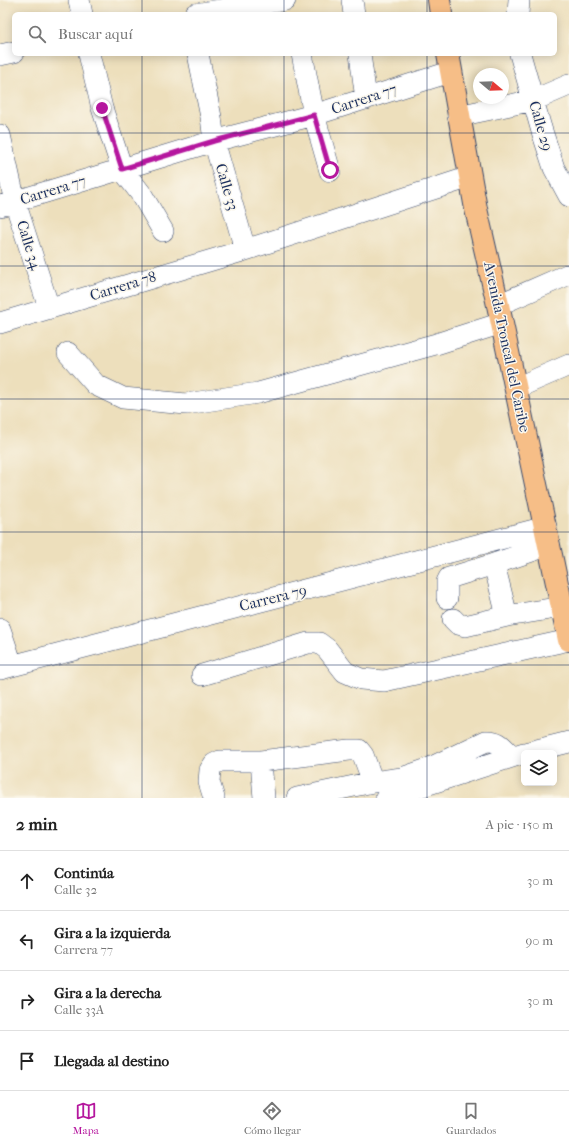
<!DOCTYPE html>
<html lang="es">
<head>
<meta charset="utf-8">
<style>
	:root { --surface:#fff; --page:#f6f6f6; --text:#222; --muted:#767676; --line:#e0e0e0; --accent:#b5179e }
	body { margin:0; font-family:"IM FELL French Canon",serif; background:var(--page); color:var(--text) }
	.controls { position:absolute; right:12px; bottom:12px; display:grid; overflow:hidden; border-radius:6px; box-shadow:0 2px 10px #0003 }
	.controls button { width:36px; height:36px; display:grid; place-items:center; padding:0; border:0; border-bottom:1px solid var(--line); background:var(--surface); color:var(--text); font:20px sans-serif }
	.compass { position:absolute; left:473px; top:68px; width:36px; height:36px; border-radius:50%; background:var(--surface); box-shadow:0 2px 10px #0003; rotate:109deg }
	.stop { position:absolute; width:12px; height:12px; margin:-9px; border:3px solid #b5179e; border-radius:50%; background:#fff }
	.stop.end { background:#b5179e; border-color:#fff; box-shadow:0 1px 4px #0008 }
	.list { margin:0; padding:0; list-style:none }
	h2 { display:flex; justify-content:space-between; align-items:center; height:52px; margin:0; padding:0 16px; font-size:17px }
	h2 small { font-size:13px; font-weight:400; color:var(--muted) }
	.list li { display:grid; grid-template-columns:26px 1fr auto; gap:12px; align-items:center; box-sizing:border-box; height:60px; padding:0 16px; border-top:1px solid var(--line) }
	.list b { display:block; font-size:15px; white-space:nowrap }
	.list p { margin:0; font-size:13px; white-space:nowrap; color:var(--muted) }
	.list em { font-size:13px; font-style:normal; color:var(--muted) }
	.icon { flex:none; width:22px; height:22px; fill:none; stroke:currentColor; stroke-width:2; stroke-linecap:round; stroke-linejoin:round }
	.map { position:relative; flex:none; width:569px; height:798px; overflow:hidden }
	.search { position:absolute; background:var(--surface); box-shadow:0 2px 10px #0003; left:12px; right:12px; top:12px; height:44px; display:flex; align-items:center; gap:10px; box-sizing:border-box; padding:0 14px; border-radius:6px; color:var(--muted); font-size:15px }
	.sheet { height:292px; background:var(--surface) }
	nav { display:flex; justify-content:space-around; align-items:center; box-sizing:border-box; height:56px; border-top:1px solid var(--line); background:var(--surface); font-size:11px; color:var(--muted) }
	nav a { display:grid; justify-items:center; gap:2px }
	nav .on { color:var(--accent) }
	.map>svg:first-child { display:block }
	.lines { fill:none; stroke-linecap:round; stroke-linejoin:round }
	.minor-casing { stroke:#3a496c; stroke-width:22 }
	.highway-casing { stroke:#3a496c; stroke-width:24 }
	.minor { stroke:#fff; stroke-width:21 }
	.highway { stroke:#f6be87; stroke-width:22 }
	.route { stroke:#b5179e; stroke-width:5 }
	.grid { fill:none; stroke:#1b2f5e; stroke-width:1; stroke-opacity:0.55 }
	.labels { text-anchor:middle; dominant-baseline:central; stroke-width:3; stroke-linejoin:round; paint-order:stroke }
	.street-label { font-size:15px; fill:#1b2f5e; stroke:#fbf7ec }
</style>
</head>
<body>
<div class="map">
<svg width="569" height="798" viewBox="0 0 569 798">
	<rect width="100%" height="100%" fill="#fbf7ec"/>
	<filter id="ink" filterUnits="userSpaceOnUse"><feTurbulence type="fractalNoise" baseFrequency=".025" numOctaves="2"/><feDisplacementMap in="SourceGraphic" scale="8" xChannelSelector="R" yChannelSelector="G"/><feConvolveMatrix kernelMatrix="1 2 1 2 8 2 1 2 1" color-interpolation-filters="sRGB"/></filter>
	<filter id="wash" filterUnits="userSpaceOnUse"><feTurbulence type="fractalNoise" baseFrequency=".012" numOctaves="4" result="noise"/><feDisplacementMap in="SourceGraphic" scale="16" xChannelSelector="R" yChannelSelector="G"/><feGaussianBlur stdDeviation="0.9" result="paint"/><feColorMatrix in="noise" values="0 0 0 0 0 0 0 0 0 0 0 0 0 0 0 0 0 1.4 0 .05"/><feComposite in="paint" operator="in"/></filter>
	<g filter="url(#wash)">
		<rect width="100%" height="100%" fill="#eddfbc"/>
	</g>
	<g filter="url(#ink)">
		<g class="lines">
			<defs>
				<path id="minor" d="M79,0L82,14
					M352,0L354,14
					M195,14L285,0
					M518,14L519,0
					M89,54L102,108L122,169L142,195L163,231
					M198,54L211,117L214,141L245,249
					M302,54L314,115L330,171
					M360,54L366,99
					M520,54L541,128L554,168L569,196
					M0,55L14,52
					M458,116L534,100L569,85
					M0,135L15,202L49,308
					M0,206L214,141L314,115L450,72
					M498,305L567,275
					M0,323L239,252L470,177
					M68,353L96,385L123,398L186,404L258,393L436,344L502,323
					M516,388L569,365
					M549,545L494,564L507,616L562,607
					M447,598V582L449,578L494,564
					M453,619L458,624L465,626L507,616
					M0,629L12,665
					M0,669L546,527
					M202,675L308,643H319L327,649L345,672L361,679L384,681L569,640
					M525,753L569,742
					M261,761L264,798
					M214,798L209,782L210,770L214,764L220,761H261L349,750H359L363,755L373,782L402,778L428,769L486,741C500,740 503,748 512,756
					M297,798L373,782
					M386,798L524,753"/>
				<path id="highway" d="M439,0L441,14
					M448,54L476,209L498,305L569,640"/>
			</defs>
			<use href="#minor" class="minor-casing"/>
			<use href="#highway" class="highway-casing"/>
			<use href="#minor" class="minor"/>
			<use href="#highway" class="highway"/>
		</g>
	</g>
	<g class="lines" filter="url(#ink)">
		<path class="route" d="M102,108L122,169L214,141L314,115L330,170"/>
	</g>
	<path class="grid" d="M142,0V14M284,0V14M427,0V14M142,54V798M284,54V798M427,54V798M0,133H569M0,266H569M0,399H569M0,532H569M0,665H569"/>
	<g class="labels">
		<g class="street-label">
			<text transform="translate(364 99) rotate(-18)">Carrera 77</text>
			<text transform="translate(541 126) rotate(74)">Calle 29</text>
			<text transform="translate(227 187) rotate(74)">Calle 33</text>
			<text transform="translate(53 190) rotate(-17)">Carrera 77</text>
			<text transform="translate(29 245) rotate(73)">Calle 34</text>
			<text transform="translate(123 286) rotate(-17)">Carrera 78</text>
			<text transform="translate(507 347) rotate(78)">Avenida Troncal del Caribe</text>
			<text transform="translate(273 598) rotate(-14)">Carrera 79</text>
		</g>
	</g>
</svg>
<div class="controls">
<button><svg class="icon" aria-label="layers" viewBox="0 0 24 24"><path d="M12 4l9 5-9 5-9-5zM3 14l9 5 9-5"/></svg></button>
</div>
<svg class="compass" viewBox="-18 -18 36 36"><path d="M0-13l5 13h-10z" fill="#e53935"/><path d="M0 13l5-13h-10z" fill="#767676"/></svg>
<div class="stop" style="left:330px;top:170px"></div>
<div class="stop end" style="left:102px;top:108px"></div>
<div class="search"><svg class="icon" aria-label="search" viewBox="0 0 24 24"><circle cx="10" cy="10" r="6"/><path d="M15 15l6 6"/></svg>Buscar aquí</div>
</div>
<section class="sheet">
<h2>2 min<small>A pie · 150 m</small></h2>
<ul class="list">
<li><svg class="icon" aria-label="ahead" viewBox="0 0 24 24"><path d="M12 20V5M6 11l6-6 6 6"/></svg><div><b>Continúa</b><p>Calle 32</p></div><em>30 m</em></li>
<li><svg class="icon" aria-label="left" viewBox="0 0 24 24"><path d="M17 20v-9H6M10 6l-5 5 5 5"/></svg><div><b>Gira a la izquierda</b><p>Carrera 77</p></div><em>90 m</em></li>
<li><svg class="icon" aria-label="right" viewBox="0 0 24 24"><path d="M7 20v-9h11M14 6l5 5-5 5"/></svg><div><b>Gira a la derecha</b><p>Calle 33A</p></div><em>30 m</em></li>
<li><svg class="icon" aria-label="arrive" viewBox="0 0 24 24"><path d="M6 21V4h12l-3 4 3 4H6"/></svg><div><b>Llegada al destino</b></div></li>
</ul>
</section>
<nav>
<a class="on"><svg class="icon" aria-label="map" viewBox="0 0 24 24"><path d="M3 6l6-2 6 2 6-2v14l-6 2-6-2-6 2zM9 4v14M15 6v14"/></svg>Mapa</a>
<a><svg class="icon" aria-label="directions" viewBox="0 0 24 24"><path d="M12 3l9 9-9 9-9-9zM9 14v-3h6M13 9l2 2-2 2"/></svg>Cómo llegar</a>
<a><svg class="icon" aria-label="saved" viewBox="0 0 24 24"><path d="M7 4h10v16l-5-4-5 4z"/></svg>Guardados</a>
</nav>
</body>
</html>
